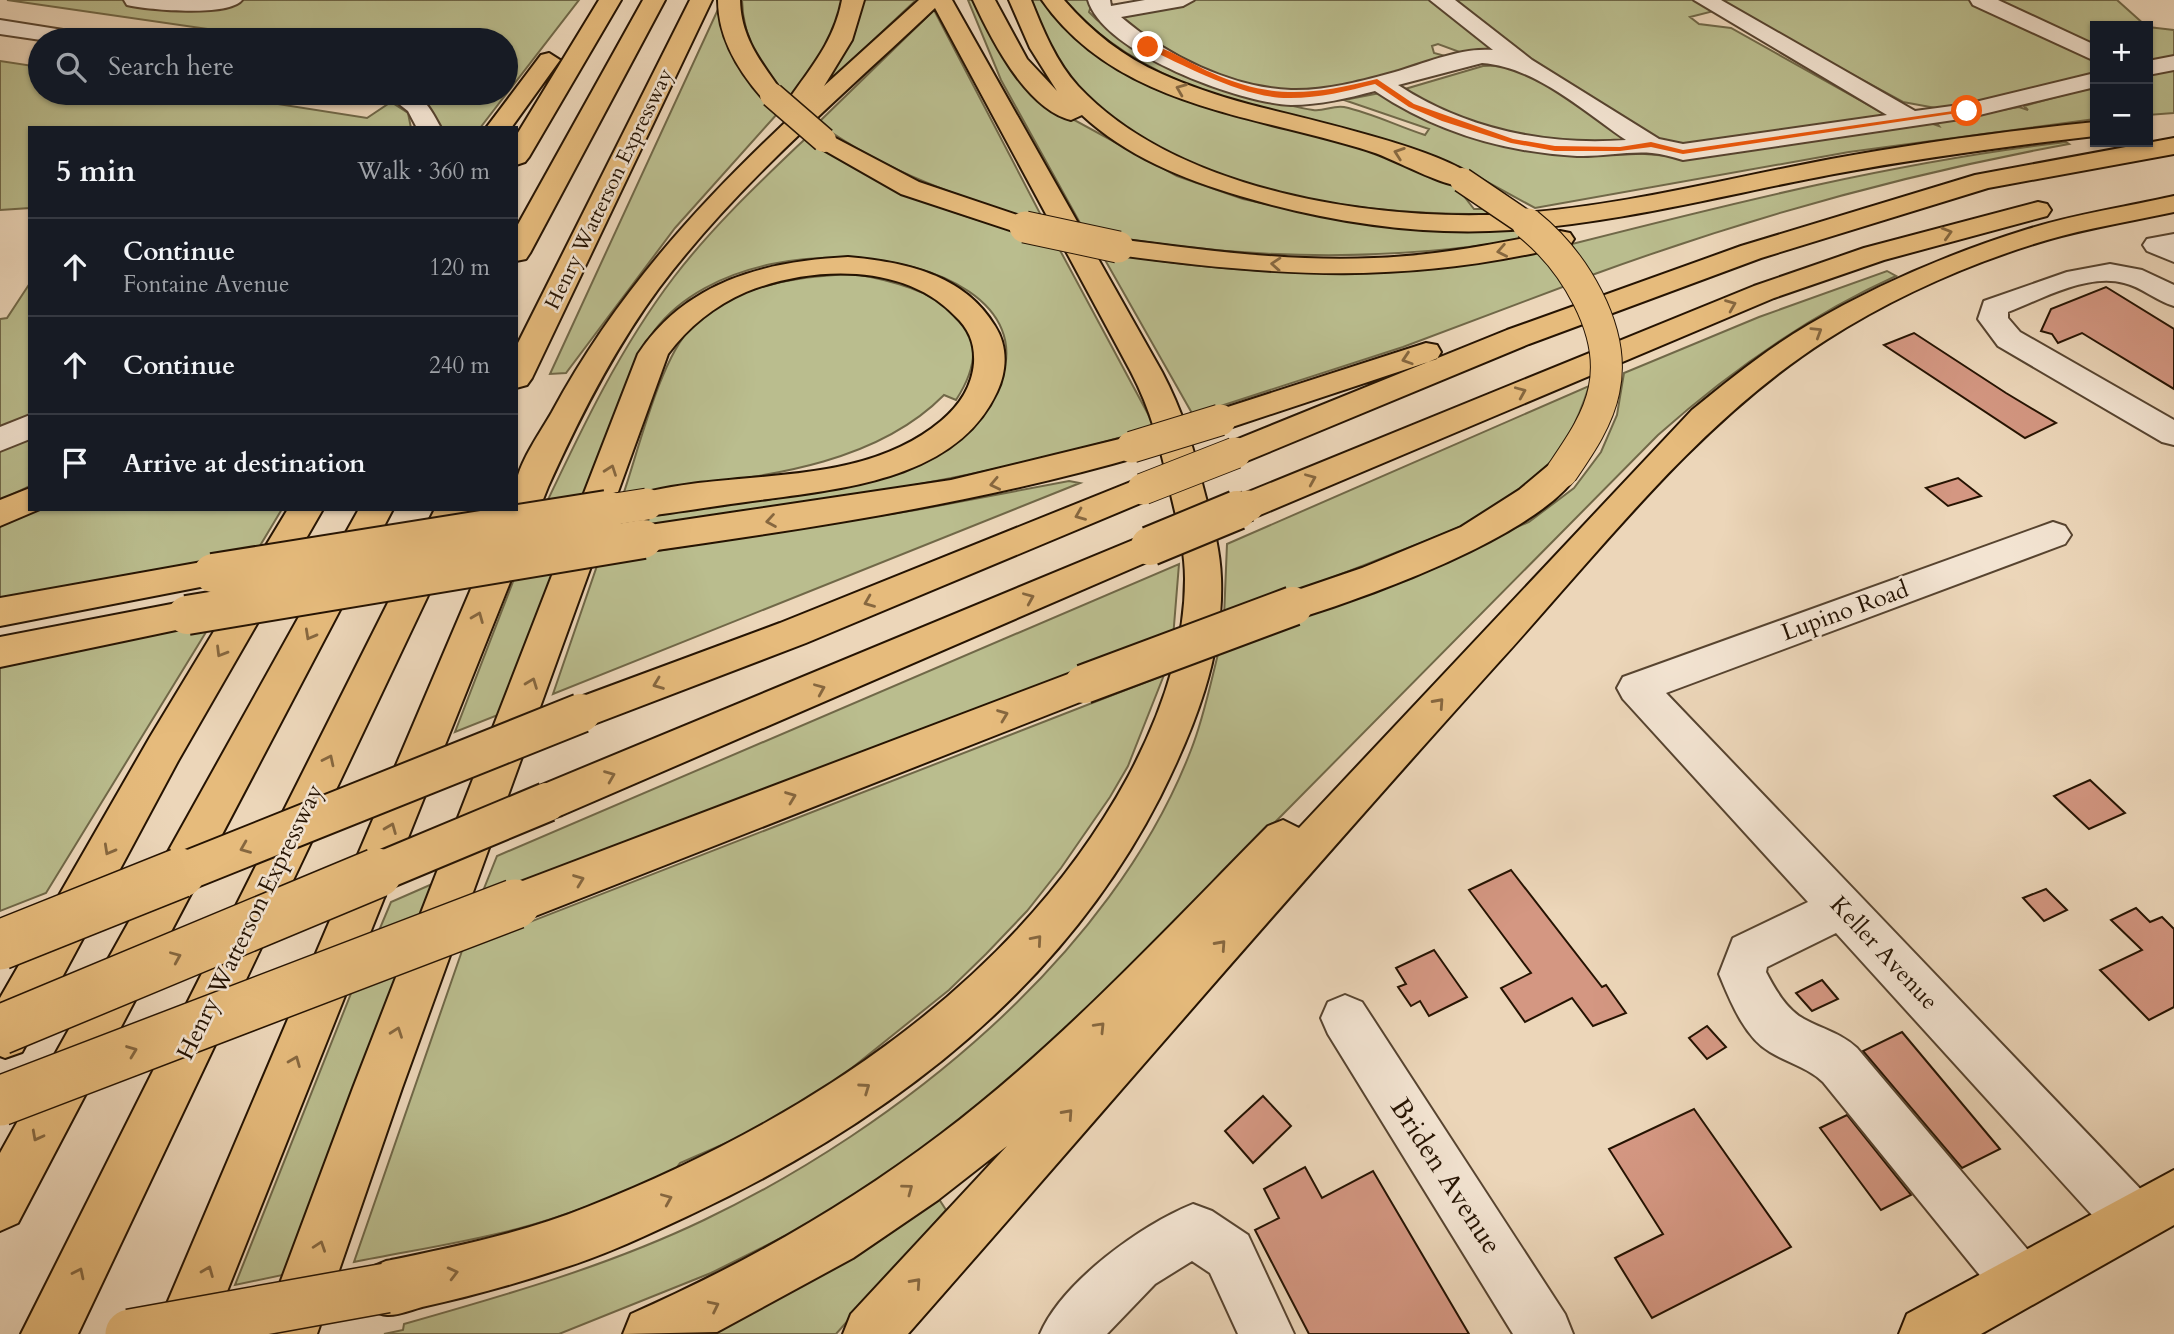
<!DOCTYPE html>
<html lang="en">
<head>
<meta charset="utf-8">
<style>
	:root { --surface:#171b24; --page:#242831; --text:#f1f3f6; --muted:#9ea1a6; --line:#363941 }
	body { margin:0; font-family:Cardo,serif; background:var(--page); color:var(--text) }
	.controls { position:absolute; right:21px; top:21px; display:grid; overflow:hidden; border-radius:0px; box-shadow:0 2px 5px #0004 }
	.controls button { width:63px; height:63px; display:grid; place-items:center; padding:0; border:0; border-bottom:2px solid var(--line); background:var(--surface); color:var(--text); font:35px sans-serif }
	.stop { position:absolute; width:21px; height:21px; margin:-16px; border:5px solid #ea580c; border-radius:50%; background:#fff }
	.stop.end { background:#ea580c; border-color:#fff; box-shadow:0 2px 7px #0008 }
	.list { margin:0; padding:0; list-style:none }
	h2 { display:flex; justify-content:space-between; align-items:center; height:91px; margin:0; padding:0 28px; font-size:30px }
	h2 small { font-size:23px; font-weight:400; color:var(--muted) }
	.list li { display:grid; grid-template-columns:46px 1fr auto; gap:21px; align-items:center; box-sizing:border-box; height:98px; padding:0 28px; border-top:2px solid var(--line) }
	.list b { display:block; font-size:26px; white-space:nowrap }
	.list p { margin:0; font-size:23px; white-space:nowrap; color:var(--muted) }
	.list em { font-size:23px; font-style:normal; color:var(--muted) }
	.icon { flex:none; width:38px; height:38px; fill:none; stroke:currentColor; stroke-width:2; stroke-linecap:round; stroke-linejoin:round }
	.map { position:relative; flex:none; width:2174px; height:1334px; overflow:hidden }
	.search { position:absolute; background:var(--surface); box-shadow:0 2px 5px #0004; left:28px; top:28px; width:490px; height:77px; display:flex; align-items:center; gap:18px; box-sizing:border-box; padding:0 24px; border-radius:38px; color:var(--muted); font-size:26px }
	.panel { position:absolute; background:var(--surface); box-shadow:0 2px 5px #0004; left:28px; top:126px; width:490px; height:385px; border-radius:0px }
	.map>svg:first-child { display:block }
	.green { fill:#babd8e; stroke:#706848; stroke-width:2 }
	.building { fill:#d49782; stroke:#251302; stroke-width:2 }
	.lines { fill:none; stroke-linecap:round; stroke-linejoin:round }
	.minor-casing { stroke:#574430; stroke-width:4 }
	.major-casing { stroke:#251302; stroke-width:4 }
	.highway-casing { stroke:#251302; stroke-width:4 }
	.minor { fill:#f3e4d2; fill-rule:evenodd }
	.major { fill:#e6bb7c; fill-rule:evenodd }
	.highway { fill:#e6bb7c; fill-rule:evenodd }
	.highway-bridge-far3-casing { stroke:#251302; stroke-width:27; stroke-linecap:butt }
	.highway-bridge-far2-casing { stroke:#251302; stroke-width:33; stroke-linecap:butt }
	.highway-bridge-far1-casing { stroke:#251302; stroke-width:42; stroke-linecap:butt }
	.highway-bridge-casing { stroke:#251302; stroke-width:52; stroke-linecap:butt }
	.highway-bridge-far3 { stroke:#e6bb7c; stroke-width:24 }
	.highway-bridge-far2 { stroke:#e6bb7c; stroke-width:31 }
	.highway-bridge-far1 { stroke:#e6bb7c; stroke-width:38 }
	.highway-bridge { stroke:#e6bb7c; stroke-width:49 }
	.oneway { stroke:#86673f }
	.route { fill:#ea580c }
	.labels { text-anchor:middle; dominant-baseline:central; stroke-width:5; stroke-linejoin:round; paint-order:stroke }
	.far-street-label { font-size:21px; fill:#251302; stroke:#f3e4d2 }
	.street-label { font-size:24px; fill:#251302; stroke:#f3e4d2 }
	.near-street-label { font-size:28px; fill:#251302; stroke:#f3e4d2 }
</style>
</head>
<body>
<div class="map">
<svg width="2174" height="1334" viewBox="0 0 2174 1334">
	<rect width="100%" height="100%" fill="#ecd6b9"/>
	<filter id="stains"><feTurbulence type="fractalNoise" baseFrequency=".00286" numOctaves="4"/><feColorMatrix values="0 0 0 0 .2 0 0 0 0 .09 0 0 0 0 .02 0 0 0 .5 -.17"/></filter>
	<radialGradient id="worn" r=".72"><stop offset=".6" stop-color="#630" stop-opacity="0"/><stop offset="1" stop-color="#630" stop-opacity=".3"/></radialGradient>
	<path class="green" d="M7,0H579L480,128H439L427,104L411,93H506V40H284Z
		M742,0H845L838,29L791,99C763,70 743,42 742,0Z
		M864,0H916L820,90L854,35Z
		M968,0H975L1065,115L1177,176L1243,199L1340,220L1407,228L1521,229L1531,238C1381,264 1235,260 1085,232L1001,80Z
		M1030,0H1045L1111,60L1369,147L1456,186L1474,209H1495L1502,214C1362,216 1181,196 1080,88C1058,65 1043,29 1030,0Z
		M1064,0H1093L1089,12C1124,51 1260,102 1313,110C1323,112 1333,105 1344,107C1372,113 1397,126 1425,135L1429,129L1344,100L1380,93L1503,142L1692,158L1930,123L1939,126L1936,122L2019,107L2028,110L2024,106L2093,87L2095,119L1849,152L1535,208L1460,167L1200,90C1147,68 1102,43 1064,0Z
		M1193,0H1432L1496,51L1465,54L1438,44L1432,46L1434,53L1449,57C1409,68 1347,89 1308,91C1239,95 1169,55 1117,14Z
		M1449,0H1694L1714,11L1690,17L1699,24L1731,28L1888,116L1705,144L1668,145L1638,130L1528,58Z
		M1715,0H1974L2095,56V73L1992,100L1941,109L1903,102Z
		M1995,0H2117L2146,26H2095V46Z
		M720,5L777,114L675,228L566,373L550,374Z
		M934,10L1045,223C964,199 887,173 818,123Z
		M2148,27L2174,30V56L2148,62Z
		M0,61L40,67V93H207L367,118L391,102L408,113L411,128H30V208L0,210Z
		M1483,66C1534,61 1584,110 1623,137V142L1567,147L1436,113L1405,89Z
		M2174,69V113L2148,115V75Z
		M806,138C882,191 966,220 1055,241L1155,427C978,483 792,505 609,533L614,522L661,515L959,439C1138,266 760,190 654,331C639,350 632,375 624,398C610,433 597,467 584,502L544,508C582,428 620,348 674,277C713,226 760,182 806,138Z
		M2066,142L2069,144C1905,174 1748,218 1592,275L1568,245C1733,203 1897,162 2066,142Z
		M1100,251C1245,279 1399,280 1544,251L1568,285L1403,347L1193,415Z
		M1887,271L1896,276C1808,316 1730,371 1658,435L1108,991L994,1097L864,1190L789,1234L711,1273L559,1334H384L403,1330L404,1324C506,1295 608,1266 704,1220C897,1128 1112,956 1191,750C1203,720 1210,686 1218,654L1529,522L1574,488L1601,452L1617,415L1624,373L1759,317Z
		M854,274C921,285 1011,316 956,400L944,395C864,476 730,478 623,495C638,452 660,359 691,328C732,285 797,276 854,274Z
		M30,283V419L0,432V319L7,318Z
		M1589,386C1578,421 1563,452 1536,478C1499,515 1443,534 1395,553C1338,576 1281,597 1224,618L1227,544Z
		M30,436V486L0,500V449Z
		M1069,481L1080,483L553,694L599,560L916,510Z
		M35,509H282L255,554L0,602V526Z
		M1179,564L1173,638L479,901L497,856Z
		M563,566L508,711L455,732L516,574Z
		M211,624L46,893L0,911V663L72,646Z
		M1164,675L1128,766L1110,797L1061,868L1027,911L986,954L949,990L827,1088L756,1130L680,1163L674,1171C623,1193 571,1215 517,1229C463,1243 409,1251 354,1262L463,948Z
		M446,878L430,919L375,940L391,902Z
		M412,968L297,1272L235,1285L352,991Z
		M937,1196L946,1210L836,1334H699Z"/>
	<path class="building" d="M2106,287L2174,329V389L2082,333L2058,343L2052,334L2041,331L2051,309Z
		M1914,333L2006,393L2056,423L2025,438L1884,345Z
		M1958,478L1981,496L1948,506L1926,488Z
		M2090,780L2125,813L2089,829L2054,796Z
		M1511,870L1602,987L1606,985L1626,1013L1593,1026L1572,998L1525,1022L1501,988L1531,973L1469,890Z
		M2046,889L2067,910L2044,921L2023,898Z
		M2136,908L2150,922L2162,917L2174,929V1007L2149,1020L2100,970L2142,950L2111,920Z
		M1434,950L1467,997L1429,1016L1420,1001L1411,1006L1398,987L1406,984L1396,968Z
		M1822,980L1838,999L1812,1011L1796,993Z
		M1707,1026L1726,1047L1707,1059L1689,1038Z
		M1902,1032L2000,1149L1962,1168L1863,1051Z
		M1263,1096L1291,1126L1253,1163L1225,1131Z
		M1694,1109L1791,1247L1652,1318L1615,1258L1663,1234L1609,1149Z
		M1847,1115L1911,1195L1881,1210L1820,1128Z
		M1305,1167L1322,1198L1373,1171L1469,1334H1309L1255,1230L1279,1218L1264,1189Z"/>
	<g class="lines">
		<defs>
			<path id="minor" d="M124,0H242C229,17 148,10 127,5Z
				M1088,0H1110L1111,6L1145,0H1194L1183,6L1121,17C1165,55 1232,88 1291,90C1326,91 1362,81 1395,72C1425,63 1462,47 1493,50L1430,0H1455L1532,60L1659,139L1683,144L1887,115L1694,0H1721L1915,111L1967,104L2095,73V87L1967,118L1683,160C1673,157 1662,154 1652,153C1627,151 1602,157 1577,156C1504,152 1436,132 1375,91C1348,98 1320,105 1291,105C1240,103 1103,53 1088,0ZM1482,63C1536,67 1583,111 1626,140C1546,146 1465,129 1398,85Z
				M1970,0H1998L2095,45V61L1973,5Z
				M0,20L82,33L93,40H41L0,34Z
				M2174,56V70L2148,75V61Z
				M385,93C420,91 425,98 441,128H417L408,111Z
				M2174,234V262L2147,251L2143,245L2147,239Z
				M2110,264L2142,270L2174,285V306C2156,301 2142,287 2124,283C2087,273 2042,299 2008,312V318L2020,332L2174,420V445L2162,442L1998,346L1978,319L1984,301L2067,272Z
				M30,415V439L0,451V427Z
				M2053,522L2065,526L2071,535L2065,544L1666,693L2150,1199L2157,1218L2150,1237L2131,1244L2112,1237L1836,933L1767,967L1766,972C1775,989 1786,1009 1804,1019C1822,1029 1841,1033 1857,1048L2038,1262L2046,1281L2038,1300L2019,1308L2000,1300L1823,1082C1807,1067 1788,1063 1770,1052C1744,1037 1730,1000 1719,974L1733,938L1808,902L1623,699L1617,688L1623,677Z
				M1345,995L1362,1002L1565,1314L1573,1334H1513L1328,1034L1321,1018L1328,1002Z
				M1193,1204L1212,1211L1248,1235L1294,1334H1238L1210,1273L1192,1261L1155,1284L1107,1334H1040C1062,1282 1141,1225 1193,1204Z"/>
			<path id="major" d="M2174,1170V1225L1981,1334H1899L1907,1314Z"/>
			<path id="highway" d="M599,0H621L529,157L525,162L516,165V136Z
				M643,0H665L530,253L526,259L516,261V228Z
				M690,0H712L532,378L527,385L516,388V347Z
				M718,0H740C741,40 763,64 784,95L780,100H764C739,72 718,39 718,0Z
				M842,0H864L852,40L824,86L919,0H952L1162,372C1182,410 1193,446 1203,487C1211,517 1220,547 1221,578C1224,655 1194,729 1160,797C1061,991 886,1123 692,1214C649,1234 606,1255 560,1269C515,1284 468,1297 422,1307C411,1310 397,1316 387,1315C381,1315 372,1310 367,1307L359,1288L367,1269L386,1261C453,1247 523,1233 587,1207C802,1122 1015,985 1128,777C1160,717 1185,648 1185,579C1185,547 1176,517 1169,486C1160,446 1151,410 1131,372L935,8C840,98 738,183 659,288C614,349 579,418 548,487L210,1334H154L505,509H516C516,501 515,491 516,483C521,459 540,433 552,412C616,293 704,197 803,106L793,104L789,99C812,66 834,41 842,0Z
				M973,0H995L1027,59L1057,91L1030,48L1009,0H1031C1043,30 1056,62 1078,86C1176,191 1374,222 1511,214C1619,207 1725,179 1831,159C1918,143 2007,131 2095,122V136C2008,146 1921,158 1834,174C1727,194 1620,223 1511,230C1421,236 1327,222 1240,196C1183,179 1126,156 1082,115L1071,120C1026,109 991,39 973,0Z
				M1042,0H1064C1092,32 1123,57 1162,74C1189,86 1219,96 1248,104C1289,115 1455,151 1475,180L1471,186C1449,191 1397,160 1372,152C1258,115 1117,108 1042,0Z
				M549,53L560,60L511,128H486L541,55Z
				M824,132L919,182L1035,221L1039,227L1035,233L1025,235L901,194L815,145L811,140L815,135Z
				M2174,138V154L1988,188L1761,258L1529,344L1247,461L1235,464L1223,461L1218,453L1223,445L1507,330L1741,246L1975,175Z
				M2174,196V212C2132,221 2088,228 2047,240C1970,263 1893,297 1826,340C1698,422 1600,551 1499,662C1299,883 1105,1110 908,1334H843L851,1314L1007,1146L938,1200L853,1258L717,1332L623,1334L631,1314C742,1265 845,1207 941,1134C1061,1043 1163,932 1268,826L1283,820L1299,828L1692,410C1729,380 1767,349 1808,325C1878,284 1951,253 2028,229C2075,214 2126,207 2174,196Z
				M2038,202L2047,204L2051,210L2047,216L1884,260L1774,298L1260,515L1248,518L1236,515L1231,506L1236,497L1754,286L1864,248Z
				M1560,231L1570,233L1574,239L1570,245C1408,285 1281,277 1118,255L1108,253L1104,247L1108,241L1118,239C1203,250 1289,262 1374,258C1437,256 1499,243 1560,231Z
				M848,257C904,262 964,274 995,326C1008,346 1007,371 997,392C958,477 849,488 768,499C727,504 687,511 647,516L635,513L630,504L635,495C733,467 857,491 941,421C959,406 972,387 974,363C975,343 969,329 955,316C904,262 810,266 746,292C714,306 688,327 668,354L402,1088L317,1334H261L353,1088L638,354C686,281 766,261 848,257Z
				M1426,343L1437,345L1441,352L1437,359L1220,431L1209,427L1204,420L1209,413Z
				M1132,436L1144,439L1148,447L1144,455C979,503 812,528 643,552L631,548L625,539L631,530L643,526L951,480Z
				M1562,461L1574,464L1579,472C1540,536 1365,598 1293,620L1280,616L1275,606L1280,596L1362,568L1461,527L1519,490L1550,464Z
				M1143,477L1155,481L1160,489L1155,497L806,643L581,729L567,724L561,713L567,702L780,623Z
				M30,488V509H40L0,526V500Z
				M288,509H323L178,761L22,1052L5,1058L0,1056V998L150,737Z
				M359,509H393L18,1223L0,1231V1153Z
				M435,509H469L78,1334H21Z
				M1150,533L1163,537L1168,546L1163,555L562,815L547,820L532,815L526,802L532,789Z
				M213,560L226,564L231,573L226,582L0,626V598Z
				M187,601L200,605L206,615L200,625L0,667V637Z
				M1084,668L1098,673L1103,684L1098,695L515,924L499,918L493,904L499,890Z"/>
		</defs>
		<use href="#minor" class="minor-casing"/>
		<use href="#major" class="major-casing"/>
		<use href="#highway" class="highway-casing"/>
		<use href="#minor" class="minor"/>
		<use href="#major" class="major"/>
		<use href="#highway" class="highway"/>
		<defs>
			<path id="highway-bridge-far3" d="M772,95L824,140
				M1462,180L1530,226"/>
			<path id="highway-bridge-far2" d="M1528,224C1573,260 1617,330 1604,390C1598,420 1579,447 1562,472
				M1025,227L1118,247
				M1132,447L1220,420
				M1143,489L1235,453
				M596,512L647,504
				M1233,512L1248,506"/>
			<path id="highway-bridge-far1" d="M1150,546L1237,510
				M213,573L607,510
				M187,615L643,539
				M1084,684L1293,606
				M176,875L581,713
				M372,875L547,802"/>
			<path id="highway-bridge" d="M0,945L180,873
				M0,1030L377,873
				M0,1101L515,904
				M130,1334L386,1288"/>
		</defs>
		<use href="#highway-bridge-far3" class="highway-bridge-far3-casing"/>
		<use href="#highway-bridge-far2" class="highway-bridge-far2-casing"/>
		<use href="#highway-bridge-far1" class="highway-bridge-far1-casing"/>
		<use href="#highway-bridge" class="highway-bridge-casing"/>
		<use href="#highway-bridge-far3" class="highway-bridge-far3"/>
		<use href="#highway-bridge-far2" class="highway-bridge-far2"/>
		<use href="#highway-bridge-far1" class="highway-bridge-far1"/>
		<use href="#highway-bridge" class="highway-bridge"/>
	</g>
	<defs><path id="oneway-chevron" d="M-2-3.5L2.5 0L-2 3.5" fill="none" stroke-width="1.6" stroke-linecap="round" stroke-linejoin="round" transform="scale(1.75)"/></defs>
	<g class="oneway">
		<use href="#oneway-chevron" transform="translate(1181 89) rotate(-158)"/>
		<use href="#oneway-chevron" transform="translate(1399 153) rotate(-161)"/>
		<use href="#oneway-chevron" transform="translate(1947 233) rotate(-16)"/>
		<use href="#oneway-chevron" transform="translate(1502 251) rotate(169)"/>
		<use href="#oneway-chevron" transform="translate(1276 264) rotate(-176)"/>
		<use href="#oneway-chevron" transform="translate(1731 305) rotate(-22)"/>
		<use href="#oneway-chevron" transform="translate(1817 332) rotate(-32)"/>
		<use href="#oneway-chevron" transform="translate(1407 359) rotate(162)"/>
		<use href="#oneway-chevron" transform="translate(1521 392) rotate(-23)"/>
		<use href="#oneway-chevron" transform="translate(611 470) rotate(-70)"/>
		<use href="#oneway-chevron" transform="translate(1311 479) rotate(-23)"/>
		<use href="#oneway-chevron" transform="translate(995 484) rotate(168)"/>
		<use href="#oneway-chevron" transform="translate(1080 515) rotate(158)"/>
		<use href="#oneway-chevron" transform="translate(771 521) rotate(171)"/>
		<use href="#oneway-chevron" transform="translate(1029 598) rotate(-23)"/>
		<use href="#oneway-chevron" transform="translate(869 602) rotate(158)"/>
		<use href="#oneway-chevron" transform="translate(478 617) rotate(-68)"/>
		<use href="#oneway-chevron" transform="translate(310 635) rotate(119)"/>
		<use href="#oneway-chevron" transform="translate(221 652) rotate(121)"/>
		<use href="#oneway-chevron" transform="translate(532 683) rotate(-69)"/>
		<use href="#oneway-chevron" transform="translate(658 684) rotate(159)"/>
		<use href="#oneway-chevron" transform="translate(820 689) rotate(-23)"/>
		<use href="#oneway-chevron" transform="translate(1439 703) rotate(-48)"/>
		<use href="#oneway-chevron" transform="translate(1003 715) rotate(-21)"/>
		<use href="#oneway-chevron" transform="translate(329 760) rotate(-64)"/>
		<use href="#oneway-chevron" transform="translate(610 776) rotate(-22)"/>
		<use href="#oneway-chevron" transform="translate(791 797) rotate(-21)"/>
		<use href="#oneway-chevron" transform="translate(391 828) rotate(-68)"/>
		<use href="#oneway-chevron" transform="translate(245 848) rotate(158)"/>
		<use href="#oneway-chevron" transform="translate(109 850) rotate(119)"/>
		<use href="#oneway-chevron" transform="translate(579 880) rotate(-21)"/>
		<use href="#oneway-chevron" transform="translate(1037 940) rotate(-49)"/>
		<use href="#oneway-chevron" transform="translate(1221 945) rotate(-48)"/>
		<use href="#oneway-chevron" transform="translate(176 957) rotate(-23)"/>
		<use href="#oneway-chevron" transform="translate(1100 1027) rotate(-46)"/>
		<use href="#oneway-chevron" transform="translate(397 1032) rotate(-70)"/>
		<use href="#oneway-chevron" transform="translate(132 1051) rotate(-21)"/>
		<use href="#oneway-chevron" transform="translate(295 1061) rotate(-68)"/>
		<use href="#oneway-chevron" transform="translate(865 1088) rotate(-35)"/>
		<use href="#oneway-chevron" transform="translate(1068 1114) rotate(-48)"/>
		<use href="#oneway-chevron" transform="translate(37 1136) rotate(118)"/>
		<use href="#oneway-chevron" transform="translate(908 1189) rotate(-37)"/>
		<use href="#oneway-chevron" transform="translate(667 1199) rotate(-23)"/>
		<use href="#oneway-chevron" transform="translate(320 1246) rotate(-71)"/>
		<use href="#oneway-chevron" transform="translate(208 1271) rotate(-68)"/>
		<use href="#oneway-chevron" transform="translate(79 1273) rotate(-64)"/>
		<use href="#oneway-chevron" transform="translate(453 1273) rotate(-14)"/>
		<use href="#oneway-chevron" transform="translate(916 1283) rotate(-48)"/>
		<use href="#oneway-chevron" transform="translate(714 1306) rotate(-26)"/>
	</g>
	<path class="route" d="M1146,45C1166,46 1191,64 1210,72C1271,100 1313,95 1377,79L1414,104L1513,139L1555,146L1620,147L1651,142L1683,150L1967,109L1971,111L1683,154L1651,147L1620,151H1555L1511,143L1442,121L1409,107L1375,84C1347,91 1320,98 1290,98C1245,99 1186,66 1146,48Z"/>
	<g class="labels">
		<g class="far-street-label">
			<text transform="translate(609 189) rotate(-64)">Henry Watterson Expressway</text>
		</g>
		<g class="street-label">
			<text transform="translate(1845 611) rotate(-20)">Lupino Road</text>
			<text transform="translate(250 922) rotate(-64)">Henry Watterson Expressway</text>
			<text transform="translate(1884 953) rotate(47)">Keller Avenue</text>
		</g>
		<g class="near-street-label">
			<text transform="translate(1446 1176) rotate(57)">Briden Avenue</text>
		</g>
	</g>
	<rect width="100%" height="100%" filter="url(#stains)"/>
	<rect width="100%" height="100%" fill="url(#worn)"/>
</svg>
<div class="controls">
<button>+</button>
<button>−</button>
</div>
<div class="stop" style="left:1967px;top:111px"></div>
<div class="stop end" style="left:1148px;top:47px"></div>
<div class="search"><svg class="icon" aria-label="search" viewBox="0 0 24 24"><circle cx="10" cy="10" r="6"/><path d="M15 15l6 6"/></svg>Search here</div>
<section class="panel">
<h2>5 min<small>Walk · 360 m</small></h2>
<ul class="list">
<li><svg class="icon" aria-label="ahead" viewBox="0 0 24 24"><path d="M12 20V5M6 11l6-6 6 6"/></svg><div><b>Continue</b><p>Fontaine Avenue</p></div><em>120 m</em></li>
<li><svg class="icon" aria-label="ahead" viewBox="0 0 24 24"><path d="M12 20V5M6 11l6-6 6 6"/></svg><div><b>Continue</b></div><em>240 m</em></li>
<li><svg class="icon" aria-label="arrive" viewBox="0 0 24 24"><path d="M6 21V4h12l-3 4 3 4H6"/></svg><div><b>Arrive at destination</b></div></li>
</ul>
</section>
</div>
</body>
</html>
